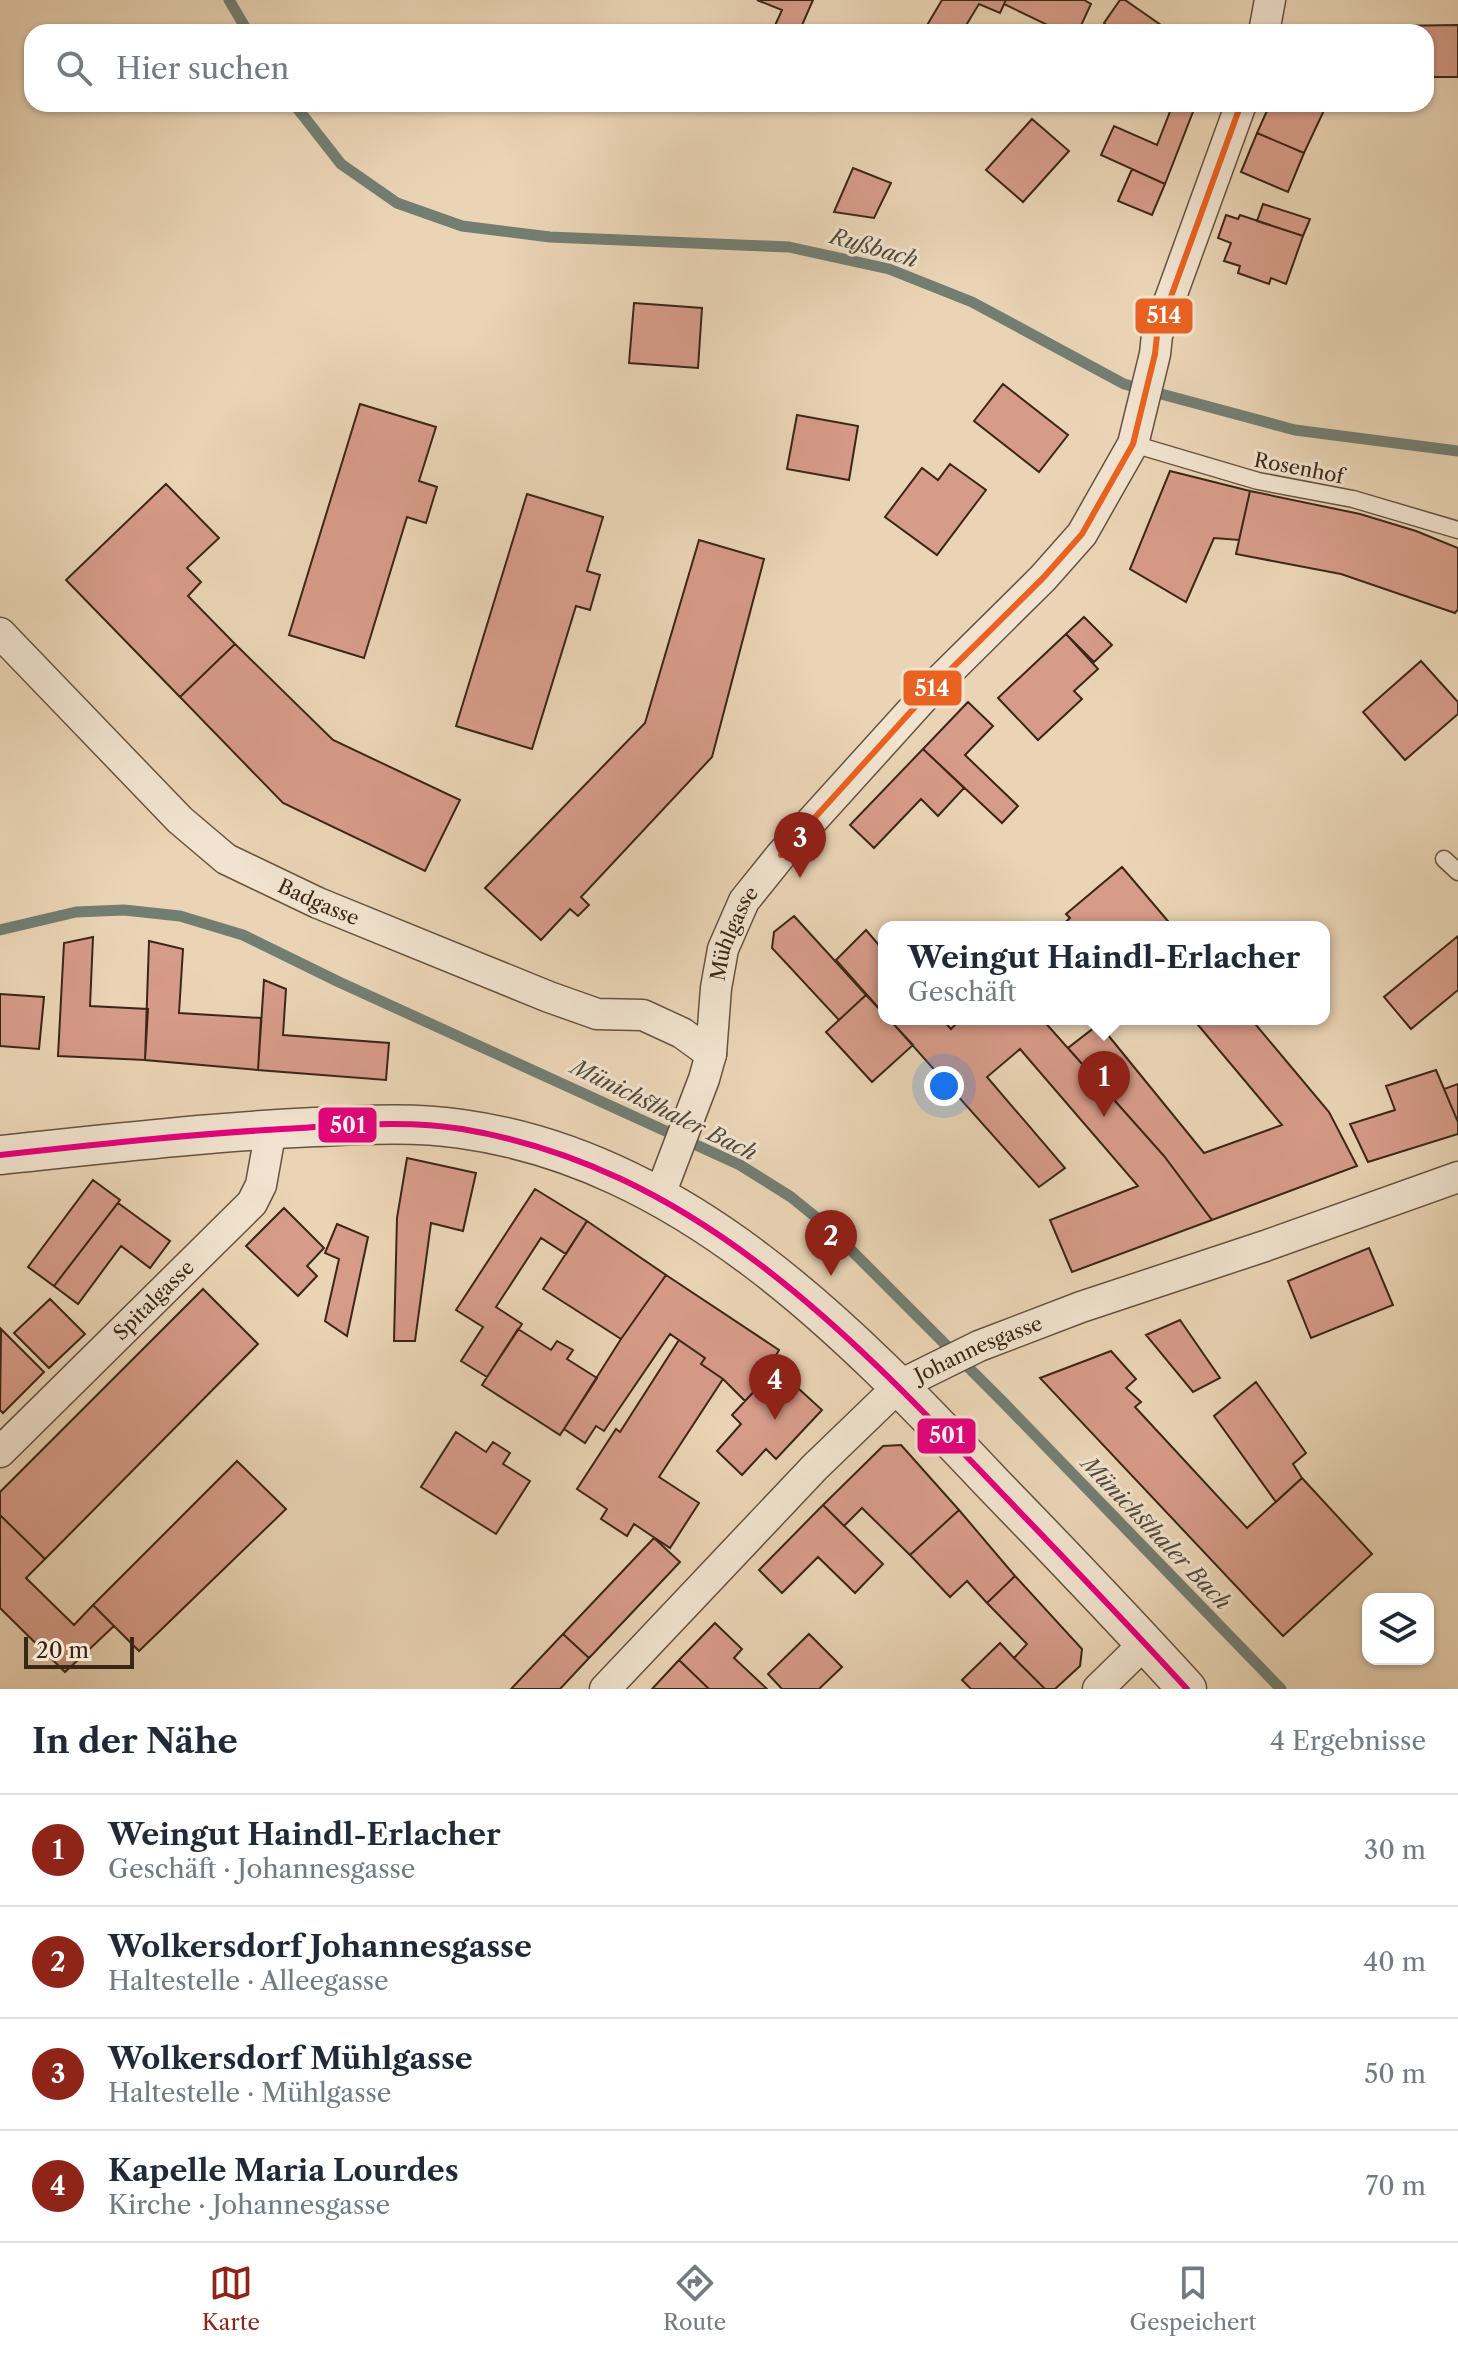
<!DOCTYPE html>
<html lang="de">
<head>
<meta charset="utf-8">
<style>
	:root { --surface:#fff; --page:#f2f2f3; --text:#1f2937; --muted:#747a83; --line:#e0e1e3; --accent:#8f2418 }
	body { margin:0; font-family:"Libre Caslon Text",serif; background:var(--page); color:var(--text) }
	.controls { position:absolute; right:24px; bottom:24px; display:grid; overflow:hidden; border-radius:16px; box-shadow:0 2px 6px #0004 }
	.controls button { width:72px; height:72px; display:grid; place-items:center; padding:0; border:0; border-bottom:2px solid var(--line); background:var(--surface); color:var(--text); font:40px sans-serif }
	.scale { position:absolute; left:24px; bottom:20px; width:110px; box-sizing:border-box; padding-left:8px; border:4px solid #3b2617; border-top:0; font-size:22px; line-height:28px; white-space:nowrap; color:#3b2617; -webkit-text-stroke:6px #f1e3cf; paint-order:stroke }
	.you { position:absolute; left:944px; top:1086px; width:28px; height:28px; margin:-20px; border:6px solid #fff; border-radius:50%; background:#1a73e8; box-shadow:0 0 0 12px #1a73e833 }
	.badge { display:grid; place-items:center; width:52px; height:52px; border-radius:50%; background:var(--accent); color:#fff; font-size:26px; font-weight:700 }
	.pin { position:absolute; translate:-50% -66px; filter:drop-shadow(0 2px 4px #0008) }
	.pin::after { content:''; position:absolute; top:42px; width:28px; height:24px; background:inherit; clip-path:polygon(0 0,100% 0,50% 100%) }
	.popup { position:absolute; left:878px; top:921px; width:452px; height:104px; box-sizing:border-box; display:grid; place-content:center; border-radius:16px; background:var(--surface); filter:drop-shadow(0 2px 6px #0005); font-size:26px; white-space:nowrap; color:var(--muted) }
	.popup b { font-size:30px; color:var(--text) }
	.popup::after { content:''; position:absolute; left:50%; top:100%; margin-left:-16px; border:16px solid transparent; border-top-color:var(--surface) }
	.list { margin:0; padding:0; list-style:none }
	h2 { display:flex; justify-content:space-between; align-items:center; height:104px; margin:0; padding:0 32px; font-size:34px }
	h2 small { font-size:26px; font-weight:400; color:var(--muted) }
	.list li { display:grid; grid-template-columns:52px 1fr auto; gap:24px; align-items:center; box-sizing:border-box; height:112px; padding:0 32px; border-top:2px solid var(--line) }
	.list b { display:block; font-size:30px; white-space:nowrap }
	.list p { margin:0; font-size:26px; white-space:nowrap; color:var(--muted) }
	.list em { font-size:26px; font-style:normal; color:var(--muted) }
	.icon { flex:none; width:44px; height:44px; fill:none; stroke:currentColor; stroke-width:2; stroke-linecap:round; stroke-linejoin:round }
	.map { position:relative; flex:none; width:1458px; height:1689px; overflow:hidden }
	.search { position:absolute; background:var(--surface); box-shadow:0 2px 6px #0004; left:24px; right:24px; top:24px; height:88px; display:flex; align-items:center; gap:20px; box-sizing:border-box; padding:0 28px; border-radius:24px; color:var(--muted); font-size:30px }
	.sheet { height:552px; background:var(--surface) }
	nav { display:flex; justify-content:space-around; align-items:center; box-sizing:border-box; height:112px; border-top:2px solid var(--line); background:var(--surface); font-size:22px; color:var(--muted) }
	nav a { display:grid; justify-items:center; gap:4px }
	nav .on { color:var(--accent) }
	.map>svg:first-child { display:block }
	.lines { fill:none; stroke-linecap:round; stroke-linejoin:round }
	.stream { stroke:#737e73; stroke-width:11 }
	.building { fill:#d79b89; stroke:#3b2617; stroke-width:2 }
	.service-casing { stroke:#67523e; stroke-width:19 }
	.minor-casing { stroke:#67523e; stroke-width:33 }
	.tertiary-casing { stroke:#67523e; stroke-width:41 }
	.service { stroke:#f1e3cf; stroke-width:16 }
	.minor { stroke:#f1e3cf; stroke-width:30 }
	.tertiary { stroke:#f1e3cf; stroke-width:38 }
	.bus-1-casing { stroke:#f1e3cf; stroke-width:12 }
	.bus-2-casing { stroke:#f1e3cf; stroke-width:12 }
	.bus-1 { stroke:#e5007d; stroke-width:6 }
	.bus-2 { stroke:#e96221; stroke-width:6 }
	.labels { text-anchor:middle; dominant-baseline:central; stroke-width:6; stroke-linejoin:round; paint-order:stroke }
	.street-label { font-size:20px; fill:#3b2617; stroke:#f1e3cf }
	.water-label { font-size:22px; font-style:italic; fill:#524a3d; stroke:#f1e3cf }
	.line-badge { stroke:#f1e3cf; stroke-width:3 }
	.badge-label { font-size:22px; text-anchor:middle; font-weight:bold; fill:#fff }
</style>
</head>
<body>
<div class="map">
<svg width="1458" height="1689" viewBox="0 0 1458 1689">
	<rect width="100%" height="100%" fill="#ead4b5"/>
	<filter id="stains"><feTurbulence type="fractalNoise" baseFrequency=".0025" numOctaves="4"/><feColorMatrix values="0 0 0 0 .2 0 0 0 0 .09 0 0 0 0 .02 0 0 0 .5 -.17"/></filter>
	<radialGradient id="worn" r=".72"><stop offset=".6" stop-color="#630" stop-opacity="0"/><stop offset="1" stop-color="#630" stop-opacity=".3"/></radialGradient>
	<g class="lines">
		<path class="stream" d="M229,0L248,32
			M294,104L341,164L397,203L462,226L550,237L789,247L889,269L972,302L1124,384L1295,430L1458,451
			M0,930L76,912L124,910L180,916L243,935L339,982L740,1165L791,1197L828,1227L1003,1402L1281,1689"/>
	</g>
	<path class="building" d="M757,0H813L799,32H772L782,10Z
		M942,0H1006L1000,13L979,4L962,32H923Z
		M1006,0H1084L1091,4L1078,32L1065,26L1062,32L1004,4Z
		M1120,0H1125L1171,32H1106L1109,28L1104,23Z
		M1458,25V77H1426V32H1391V26Z
		M1173,104H1196L1165,184L1101,155L1114,126L1157,145Z
		M1270,104H1327L1304,153L1257,133Z
		M1377,104H1413L1412,108L1375,109Z
		M1032,119L1069,151L1023,202L986,170Z
		M1257,133L1304,153L1288,192L1241,172Z
		M853,168L891,183L874,218L834,212Z
		M1132,169L1165,184L1152,215L1118,201Z
		M1263,204L1310,219L1303,236L1257,221Z
		M1226,215L1238,219L1240,215L1303,236L1286,284L1271,278L1269,284L1238,273L1240,266L1224,261L1231,243L1218,238Z
		M634,303L702,308L698,368L629,363Z
		M1003,384L1068,435L1039,472L974,421Z
		M360,404L436,427L419,481L437,487L426,523L407,517L364,658L289,635Z
		M797,415L858,426L849,480L787,469Z
		M950,464L986,490L937,555L885,517L922,468L938,480Z
		M1170,471L1250,491L1239,540L1214,538L1186,602L1130,569Z
		M166,484L219,538L187,568L201,582L188,596L235,644L180,697L66,580Z
		M1250,491L1360,514L1416,531L1458,548V609L1455,613L1341,574L1236,554Z
		M527,494L603,517L587,571L600,575L590,610L576,606L532,749L456,726Z
		M699,540L764,559L712,757L581,897L589,905L578,916L570,909L541,940L485,888L645,723Z
		M1084,617L1112,645L1094,662L1066,634Z
		M1066,634L1098,669L1074,691L1082,699L1038,740L998,698Z
		M235,644L333,740L460,800L425,871L283,803L180,697Z
		M1421,661L1458,702V714L1405,760L1363,712Z
		M968,702L993,726L965,755L1018,806L1002,823L923,749Z
		M923,749L964,788L938,816L921,799L874,848L850,825Z
		M1122,867L1173,927H1060L1070,918L1066,914Z
		M794,916L866,995L839,1020L772,948L774,932Z
		M866,930L884,951V1014L836,960Z
		M1458,936V990L1411,1029L1384,997Z
		M93,937L90,1006L148,1009L145,1060L58,1056L64,943Z
		M149,941L183,949L179,1013L261,1018L258,1070L145,1060Z
		M264,980L286,989L283,1035L389,1043L386,1080L258,1070Z
		M0,994L44,997L39,1049L0,1046Z
		M866,995L884,1014V1019H889L913,1045L872,1082L826,1032Z
		M889,1019H942L951,1029L961,1019H1042L1164,1156L1212,1220L1072,1272L1050,1220L1138,1186L1020,1049L987,1077L1065,1168L1039,1187Z
		M1193,1019H1251L1329,1112L1357,1166L1212,1220L1164,1156L1068,1048L1099,1024L1204,1153L1282,1125Z
		M1436,1070L1458,1122V1134L1368,1162L1350,1124L1395,1110L1386,1086Z
		M1458,1084V1122L1444,1089Z
		M407,1158L476,1173L463,1231L431,1223L415,1341H394L397,1218Z
		M93,1180L120,1200L54,1286L28,1267Z
		M535,1189L587,1221L566,1254L541,1238L496,1307L522,1324L487,1377L461,1361L483,1327L456,1310Z
		M118,1203L170,1241L150,1268L121,1246L78,1304L54,1286Z
		M284,1208L324,1248L307,1266L317,1276L298,1296L246,1246Z
		M587,1221L666,1275L621,1339L543,1289Z
		M337,1224L368,1237L347,1336L325,1321L339,1259L325,1253Z
		M1369,1248L1393,1305L1311,1338L1288,1281Z
		M666,1275L779,1350L771,1364L776,1368L745,1401L723,1379L701,1364L705,1358L670,1334L604,1431L596,1426L585,1443L564,1429L621,1339Z
		M203,1289L258,1344L45,1559L0,1515V1492Z
		M50,1299L85,1334L49,1368L14,1333Z
		M1180,1320L1220,1378L1193,1392L1146,1335Z
		M1,1329L44,1372L3,1413L0,1410Z
		M518,1329L551,1350L557,1341L573,1350L567,1359L597,1378L560,1435L482,1385Z
		M679,1340L705,1358L701,1364L723,1379L659,1477L699,1503L670,1548L634,1524L627,1536L601,1519L607,1509L577,1489L616,1429L620,1432Z
		M1111,1351L1136,1379L1126,1388L1141,1402L1135,1407L1247,1528L1302,1478L1372,1554L1283,1636L1040,1378Z
		M776,1368L822,1410L776,1459L766,1449L742,1475L717,1451L741,1424L732,1415Z
		M1256,1382L1306,1453L1293,1464L1302,1478L1276,1502L1214,1416Z
		M456,1432L486,1452L493,1442L510,1453L503,1464L530,1481L496,1534L421,1487Z
		M901,1445L959,1510L910,1555L862,1508L844,1526L823,1505L883,1446Z
		M237,1461L286,1509L139,1651L93,1605Z
		M823,1505L883,1564L855,1593L818,1557L782,1593L759,1570Z
		M959,1510L1015,1576L987,1603L967,1581L950,1597L910,1555Z
		M0,1515L45,1559L26,1578L74,1625L93,1605L114,1626L65,1672L0,1608Z
		M654,1538L680,1562L589,1658L563,1634Z
		M1015,1576L1082,1649L1080,1666L1055,1689H1045L1014,1658L1027,1644L987,1603Z
		M715,1623L742,1649L734,1658L767,1689H709L679,1660Z
		M563,1634L589,1658L560,1689H511Z
		M809,1634L842,1667L819,1689H782L768,1674Z
		M1000,1643L1014,1658L1045,1689H971L962,1680Z
		M679,1660L709,1689H652Z"/>
	<g class="lines">
		<defs>
			<path id="service" d="M1133,444L1258,481L1353,499L1458,530
				M1444,859L1458,872"/>
			<g id="minor">
				<path d="M1264,32L1270,0"/>
				<path id="s1" d="M0,633L180,820L226,859L318,903L549,997L597,1014L643,1015L682,1033L711,1054"/>
				<path id="s2" d="M659,1197L704,1079L711,1054L716,988L723,949L744,901L781,855L934,686L1043,578L1082,534L1133,444L1155,354L1157,335L1241,104"/>
				<path id="s3" d="M0,1452L252,1203L261,1185L271,1129"/>
				<path id="s4" d="M605,1689L815,1467L900,1385L979,1346L1081,1307L1265,1246L1458,1177"/>
				<path d="M1098,1689L1145,1643"/>
			</g>
			<path id="tertiary" d="M0,1155C105,1144 209,1132 315,1127C364,1125 413,1122 462,1129C684,1160 848,1330 994,1485C1059,1552 1124,1620 1187,1689"/>
		</defs>
		<use href="#service" class="service-casing"/>
		<use href="#minor" class="minor-casing"/>
		<use href="#tertiary" class="tertiary-casing"/>
		<use href="#service" class="service"/>
		<use href="#minor" class="minor"/>
		<use href="#tertiary" class="tertiary"/>
		<defs>
			<path id="bus-1" d="M0,1155C100,1144 200,1133 301,1128C354,1125 409,1120 462,1129C689,1167 842,1326 994,1485C1059,1553 1124,1620 1187,1689"/>
			<path id="bus-2" d="M781,855L934,686L1043,578L1082,534L1133,444L1155,354L1157,335L1241,104"/>
		</defs>
		<use href="#bus-1" class="bus-1-casing"/>
		<use href="#bus-2" class="bus-2-casing"/>
		<use href="#bus-1" class="bus-1"/>
		<use href="#bus-2" class="bus-2"/>
	</g>
	<g class="labels">
		<g class="street-label">
			<text transform="translate(1299 468) rotate(11)">Rosenhof</text>
			<text stroke="none"><textPath href="#s1" startOffset="422">Badgasse</textPath></text>
			<text stroke="none"><textPath href="#s2" startOffset="276">Mühlgasse</textPath></text>
			<text stroke="none"><textPath href="#s3" startOffset="216">Spitalgasse</textPath></text>
			<text stroke="none"><textPath href="#s4" startOffset="510">Johannesgasse</textPath></text>
		</g>
		<g class="water-label">
			<text transform="translate(874 248) rotate(16)">Rußbach</text>
			<text transform="translate(664 1110) rotate(26)">Münichsthaler Bach</text>
			<text transform="translate(1156 1533) rotate(46)">Münichsthaler Bach</text>
		</g>
	</g>
	<g class="line-badge">
		<rect x="1134" y="297" width="60" height="38" rx="8" fill="#e96221"/>
		<rect x="902" y="669" width="61" height="38" rx="8" fill="#e96221"/>
		<rect x="317" y="1106" width="61" height="38" rx="8" fill="#e5007d"/>
		<rect x="916" y="1417" width="61" height="38" rx="8" fill="#e5007d"/>
	</g>
	<g class="badge-label">
		<text x="1164" y="323">514</text>
		<text x="932" y="696">514</text>
		<text x="348" y="1133">501</text>
		<text x="947" y="1443">501</text>
	</g>
	<rect width="100%" height="100%" filter="url(#stains)"/>
	<rect width="100%" height="100%" fill="url(#worn)"/>
</svg>
<div class="controls">
<button><svg class="icon" aria-label="layers" viewBox="0 0 24 24"><path d="M12 4l9 5-9 5-9-5zM3 14l9 5 9-5"/></svg></button>
</div>
<div class="scale">20 m</div>
<div class="you"></div>
<div class="pin badge" style="left:1104px;top:1117px">1</div>
<div class="popup"><b>Weingut Haindl-Erlacher</b>Geschäft</div>
<div class="pin badge" style="left:831px;top:1276px">2</div>
<div class="pin badge" style="left:800px;top:878px">3</div>
<div class="pin badge" style="left:775px;top:1420px">4</div>
<div class="search"><svg class="icon" aria-label="search" viewBox="0 0 24 24"><circle cx="10" cy="10" r="6"/><path d="M15 15l6 6"/></svg>Hier suchen</div>
</div>
<section class="sheet">
<h2>In der Nähe<small>4 Ergebnisse</small></h2>
<ul class="list">
<li><span class="badge">1</span><div><b>Weingut Haindl-Erlacher</b><p>Geschäft · Johannesgasse</p></div><em>30 m</em></li>
<li><span class="badge">2</span><div><b>Wolkersdorf Johannesgasse</b><p>Haltestelle · Alleegasse</p></div><em>40 m</em></li>
<li><span class="badge">3</span><div><b>Wolkersdorf Mühlgasse</b><p>Haltestelle · Mühlgasse</p></div><em>50 m</em></li>
<li><span class="badge">4</span><div><b>Kapelle Maria Lourdes</b><p>Kirche · Johannesgasse</p></div><em>70 m</em></li>
</ul>
</section>
<nav>
<a class="on"><svg class="icon" aria-label="map" viewBox="0 0 24 24"><path d="M3 6l6-2 6 2 6-2v14l-6 2-6-2-6 2zM9 4v14M15 6v14"/></svg>Karte</a>
<a><svg class="icon" aria-label="directions" viewBox="0 0 24 24"><path d="M12 3l9 9-9 9-9-9zM9 14v-3h6M13 9l2 2-2 2"/></svg>Route</a>
<a><svg class="icon" aria-label="saved" viewBox="0 0 24 24"><path d="M7 4h10v16l-5-4-5 4z"/></svg>Gespeichert</a>
</nav>
</body>
</html>
